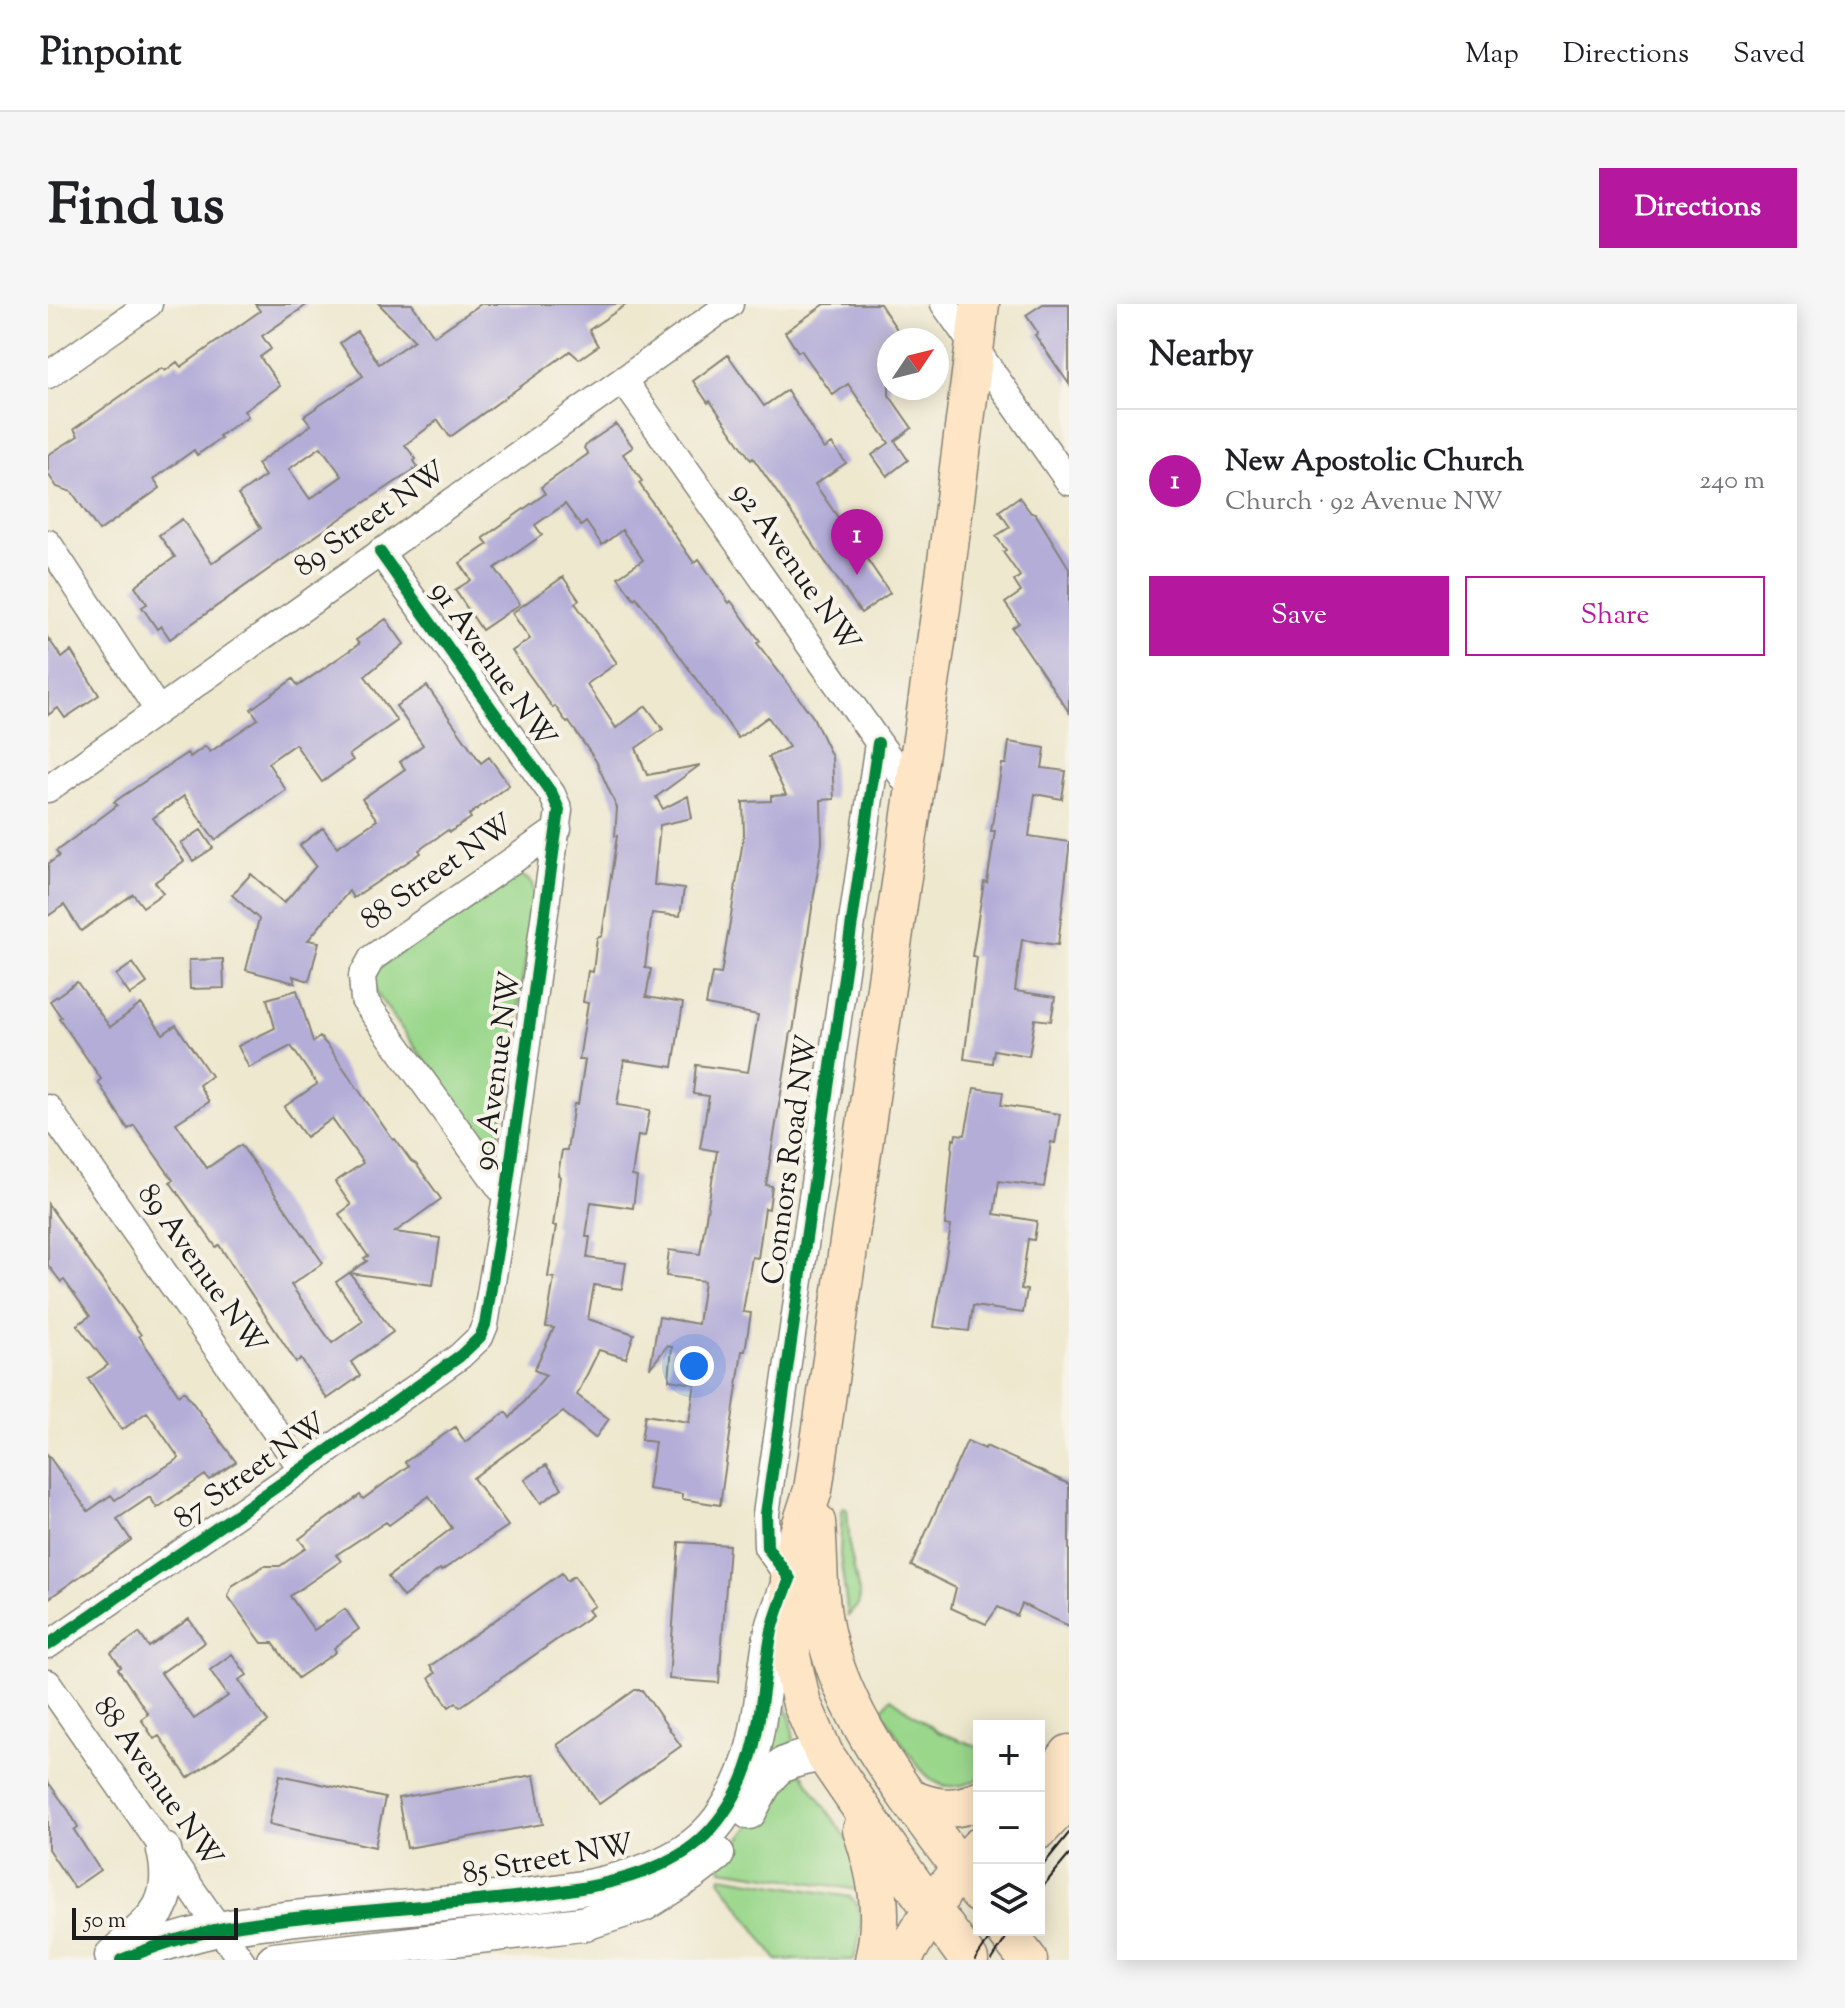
<!DOCTYPE html>
<html lang="en">
<head>
<meta charset="utf-8">
<style>
	:root { --surface:#fff; --page:#f6f6f6; --text:#202124; --muted:#757577; --line:#e0e0e0; --accent:#b5179e }
	body { margin:0; font-family:"Sorts Mill Goudy",serif; background:var(--page); color:var(--text) }
	.controls { position:absolute; right:24px; bottom:24px; display:grid; overflow:hidden; border-radius:0px; box-shadow:0 4px 20px #0003 }
	.controls button { width:72px; height:72px; display:grid; place-items:center; padding:0; border:0; border-bottom:2px solid var(--line); background:var(--surface); color:var(--text); font:40px sans-serif }
	.compass { position:absolute; left:829px; top:24px; width:72px; height:72px; border-radius:50%; background:var(--surface); box-shadow:0 4px 20px #0003; rotate:55deg }
	.scale { position:absolute; left:24px; bottom:20px; width:166px; box-sizing:border-box; padding-left:8px; border:4px solid #1c1c1c; border-top:0; font-size:22px; line-height:28px; white-space:nowrap; color:#1c1c1c; -webkit-text-stroke:6px #f7f3e8; paint-order:stroke }
	.you { position:absolute; left:646px; top:1062px; width:28px; height:28px; margin:-20px; border:6px solid #fff; border-radius:50%; background:#1a73e8; box-shadow:0 0 0 12px #1a73e833 }
	.badge { display:grid; place-items:center; width:52px; height:52px; border-radius:50%; background:var(--accent); color:#fff; font-size:26px; font-weight:700 }
	.pin { position:absolute; translate:-50% -66px; filter:drop-shadow(0 2px 4px #0008) }
	.pin::after { content:''; position:absolute; top:42px; width:28px; height:24px; background:inherit; clip-path:polygon(0 0,100% 0,50% 100%) }
	.list { margin:0; padding:0; list-style:none }
	h2 { display:flex; justify-content:space-between; align-items:center; height:104px; margin:0; padding:0 32px; font-size:34px }
	h2 small { font-size:26px; font-weight:400; color:var(--muted) }
	.list li { display:grid; grid-template-columns:52px 1fr auto; gap:24px; align-items:center; box-sizing:border-box; height:144px; padding:0 32px; border-top:2px solid var(--line) }
	.list b { display:block; font-size:30px; white-space:nowrap }
	.list p { margin:0; font-size:26px; white-space:nowrap; color:var(--muted) }
	.list em { font-size:26px; font-style:normal; color:var(--muted) }
	.actions { display:flex; gap:16px; padding:24px 32px }
	.actions a { flex:1; padding:18px 0; border:2px solid var(--accent); border-radius:0px; text-align:center; font-size:28px; color:var(--accent) }
	.actions .main { background:var(--accent); color:#fff }
	.icon { flex:none; width:44px; height:44px; fill:none; stroke:currentColor; stroke-width:2; stroke-linecap:round; stroke-linejoin:round }
	.map { position:relative; flex:none; width:1021px; height:1656px; overflow:hidden; border-radius:0px }
	header { display:flex; align-items:center; gap:48px; box-sizing:border-box; height:112px; padding:0 40px; background:var(--surface); border-bottom:2px solid var(--line) }
	header strong { font-size:38px }
	nav { display:flex; gap:44px; margin-inline-start:auto; font-size:28px }
	.intro { display:flex; align-items:center; justify-content:space-between; box-sizing:border-box; height:192px; padding:0 48px }
	h1 { margin:0; font-size:56px }
	.button { padding:20px 36px; border-radius:0px; background:var(--accent); color:#fff; font-size:28px; font-weight:700 }
	main { display:flex; gap:48px; padding:0 48px }
	aside { flex:1; background:var(--surface); border-radius:0px; box-shadow:0 4px 20px #0003 }
	.map>svg:first-child { display:block }
	.green { fill:#9ad78b; stroke:#5b7a54; stroke-width:2 }
	.building { fill:#b4add8; fill-rule:evenodd }
	.lines { fill:none; stroke-linecap:round; stroke-linejoin:round }
	.minor-casing { stroke:#858276; stroke-width:29 }
	.tertiary-casing { stroke:#858276; stroke-width:37 }
	.secondary-casing { stroke:#858276; stroke-width:41 }
	.minor { stroke:#fff; stroke-width:26 }
	.tertiary { stroke:#fff; stroke-width:34 }
	.secondary { stroke:#fde5c5; stroke-width:38 }
	.tram { stroke:#1c1c1c; stroke-width:2 }
	.cycleway-casing { stroke:#f7f3e8; stroke-width:17 }
	.cycleway { stroke:#00873e; stroke-width:12 }
	.labels { text-anchor:middle; dominant-baseline:central; stroke-width:8; stroke-linejoin:round; paint-order:stroke }
	.street-label { font-size:30px; fill:#1c1c1c; stroke:#f7f3e8 }
</style>
</head>
<body>
<header>
<strong>Pinpoint</strong>
<nav><a>Map</a><a>Directions</a><a>Saved</a></nav>
</header>
<div class="intro"><h1>Find us</h1><a class="button">Directions</a></div>
<main>
<div class="map">
<svg width="1021" height="1656" viewBox="0 0 1021 1656">
	<rect width="100%" height="100%" fill="#f7f3e8"/>
	<filter id="ink" filterUnits="userSpaceOnUse"><feTurbulence type="fractalNoise" baseFrequency=".0125" numOctaves="2"/><feDisplacementMap in="SourceGraphic" scale="16" xChannelSelector="R" yChannelSelector="G"/><feConvolveMatrix kernelMatrix="1 2 1 2 8 2 1 2 1" color-interpolation-filters="sRGB"/></filter>
	<filter id="wash" filterUnits="userSpaceOnUse"><feTurbulence type="fractalNoise" baseFrequency=".006" numOctaves="4" result="noise"/><feDisplacementMap in="SourceGraphic" scale="32" xChannelSelector="R" yChannelSelector="G"/><feGaussianBlur stdDeviation="1.8" result="paint"/><feColorMatrix in="noise" values="0 0 0 0 0 0 0 0 0 0 0 0 0 0 0 0 0 1.4 0 .05"/><feComposite in="paint" operator="in"/></filter>
	<g filter="url(#wash)">
		<rect width="100%" height="100%" fill="#eee8cf"/>
		<path class="green" d="M472,571C482,575 485,580 487,591L448,856L329,690L325,677L330,664L463,572Z
			M796,1203L799,1206L802,1246L812,1294L810,1301L800,1312L792,1251L794,1206Z
			M728,1366L744,1420L746,1438L712,1454Z
			M843,1394L890,1428L931,1443V1475C894,1493 879,1476 859,1446C851,1434 842,1421 835,1408V1404Z
			M754,1469L805,1544L818,1587L674,1565L672,1560L702,1522L728,1475Z
			M673,1572L802,1593C822,1607 810,1635 806,1656H729L672,1575Z"/>
		<g id="blocks">
			<path class="building" d="M207,0H260L214,32L223,45L212,53L232,82L196,107L200,112L171,132L173,134L149,151L146,146L106,175L112,184L51,227L24,188L9,183L0,170V151L30,132L26,125L93,78L114,64L117,67L129,58L133,63L212,7Z
				M331,0H364L386,32L433,0H579L541,26L550,42L531,55L522,47L402,133L390,116L357,141L368,155L366,157L370,163L299,210L122,335L113,322L109,325L94,303L99,300L87,282L127,253L111,231L134,215L164,259L213,224L190,191L217,172L209,160L263,121L256,112L315,72L292,39L309,27L331,60L366,36ZM273,143L294,172L262,195L241,165Z
				M777,0H832L856,36H841V91L864,124L847,137L860,156L839,172L824,151L841,139L800,80L785,91L753,46L750,48L737,28Z
				M995,0H1021V80L987,31L990,29L978,11Z
				M680,51L716,102L739,86L776,145L784,140L798,159L767,180L804,234L807,231L820,250L817,252L842,289L813,309L705,154L703,156L662,97L660,99L645,77Z
				M568,120L585,143L575,150L594,177L591,179L646,259L651,255L681,299L683,297L712,337L709,339L765,413L784,453L786,495L773,496L774,539L745,728H743L718,881L724,882L721,905L717,904L710,954L704,953L695,1008L703,1009L697,1047H694L672,1201L634,1195V1190L600,1185L607,1138L593,1136L597,1111L641,1118L647,1080L621,1076L624,1043L619,1042L602,1064L611,1013L650,1020L656,977L618,972L621,946L652,950L669,847L652,844L661,792L645,790L648,761L700,768L710,711L658,701L664,669L673,670L682,618L696,530L695,498L723,497V492L738,491L720,453L741,443L720,413L690,434L614,327L588,293L586,295L570,273L595,256L574,226L554,241L538,218L533,222L517,200L487,221L494,231L447,264L472,300L434,326L407,286L423,276L412,259L440,240L435,234L497,190L493,183L540,150L536,144L540,139Z
				M971,193L983,209H987L1021,264V408L964,324L971,319L957,299L973,288L966,277L972,272L955,248L958,246L948,232L962,223L951,207Z
				M515,273L531,296L527,299L569,359L539,380L568,424L598,402L615,425L588,444L599,471L652,461L608,493L615,505L640,492L644,514L612,521L606,581L636,585L632,612L604,609L597,664L603,665L598,693L635,699L625,763L576,756L569,801L602,806L597,832L590,831L584,872L589,873L585,904L543,898L538,933H542L539,954L578,959L574,985L546,981L540,1015L586,1030L578,1054L551,1046L529,1091L561,1115L547,1134L515,1108L425,1174L460,1222L393,1267L392,1265L355,1293L340,1273L404,1224L381,1192L341,1221L338,1218L288,1251L293,1257L242,1292L266,1326L297,1305L311,1325L286,1344L288,1348L250,1374L225,1339H214L180,1292L184,1282L216,1262H232L258,1244L251,1235L312,1191L315,1195L360,1162L357,1158L407,1123L417,1138L458,1108L462,1114L498,1071L486,1066L506,1024L498,1023L506,974L500,973L508,922H505L512,872L510,871L514,846H519L526,800H530L537,756H531L540,699L535,698L540,667L545,668L549,634L554,632L569,532H567L569,504L548,457L521,418L519,419L507,402L505,404L464,347L482,335L464,309Z
				M338,315L356,340L317,372L349,417L301,451L305,456L274,478L247,440L220,459L238,486L167,536L136,492L105,514L136,557L107,578L115,589L95,603L85,590L33,627L16,601L0,612V560L11,552L8,547L15,542L63,506L69,501L66,498L139,449L142,453L157,442L162,448L210,415L203,405L245,375L250,382L311,340L308,336Z
				M0,334L14,354L23,347L51,391L17,414L10,404L0,411Z
				M379,382L433,459L441,453L461,481L421,511L423,514L402,528L400,526L371,546L373,549L305,594L301,587L260,636L271,638L261,677L245,672L247,679L198,666L211,615L184,591L203,570L236,599L268,562L252,541L275,524L289,543L329,516L314,495L357,465L352,458L375,441L348,402Z
				M961,438L997,444L994,464L1018,467L1014,495L987,490L981,532L1021,538V545L1010,641L974,636L967,687L1007,693L1003,717L987,715L981,752L946,746L944,759L916,755L929,653L924,652L936,578L939,579L947,527H943L954,460H958Z
				M153,526L165,544L145,557L133,539Z
				M175,655L176,684L142,685L141,656Z
				M85,659L99,679L82,691L68,671Z
				M29,678L62,723L93,700L115,730L128,721L163,772L151,781L161,798L128,819L159,864L193,841L275,959L243,981L284,1039L315,1017L288,978L319,957L316,954L320,952L291,910L303,901L287,878L315,859L284,815L258,833L236,803L269,780L243,742L201,764L190,742L227,724L219,695L249,686L265,738L272,733L281,743L345,836L347,835L363,857L368,860L393,895L347,928L392,934L385,981L302,969L345,1028L303,1058L312,1072L279,1095L253,1055L248,1058L171,941L168,943L122,878L125,876L86,821L80,825L50,778L53,775L11,714L13,713L2,697Z
				M926,784L955,788L953,801L1012,810L1007,839L1003,838L996,883L951,877L946,910L989,917L986,936L980,935L973,985L979,986L975,1009L925,1002L921,1027L886,1023L903,922L897,921L905,835L907,836L908,830L917,831Z
				M0,900L93,1031L91,1032L131,1091L136,1087L188,1158L161,1176L157,1171L109,1204L102,1193L69,1215L83,1236L0,1295V1151L40,1207L63,1191L67,1196L131,1154L99,1108L74,1126L40,1075L60,1061L29,1021L42,1012L16,976L13,978L0,961Z
				M919,1137L937,1145L938,1142L1021,1180V1322L974,1300L969,1312L950,1303L938,1320L903,1304L908,1284L863,1262Z
				M498,1161L514,1184L493,1199L477,1176Z
				M631,1238L681,1241L671,1379L621,1375Z
				M514,1269L519,1277L526,1272L547,1302L540,1306L544,1311L412,1403L408,1398L401,1403L381,1374L387,1369L382,1362Z
				M141,1315L157,1338L113,1369L146,1415L180,1392L162,1366L184,1350L199,1371L191,1376L220,1418L140,1474L111,1432L106,1435L93,1415L100,1410L70,1365L73,1363L63,1349L91,1329L101,1343Z
				M587,1386H594L633,1442L551,1500L509,1441Z
				M232,1471L337,1494L327,1543L221,1520Z
				M486,1471L495,1520L359,1544L350,1494Z
				M0,1478L21,1507L30,1523L26,1526L52,1566L26,1584L0,1545Z"/>
		</g>
	</g>
	<g filter="url(#ink)">
		<use href="#blocks" fill-opacity="0" stroke="#858276" stroke-width="2"/>
		<g class="lines">
			<defs>
				<path id="minor" d="M896,0L1021,178
					M0,71L101,0
					M575,76L866,489
					M0,239L110,406
					M0,485L682,0
					M0,804L254,1165
					M458,892L316,696L314,672L324,654L510,525
					M742,1275L719,1243L718,1210L830,439
					M0,1341L254,1165L412,1052L432,1033L437,1021L458,892L511,506L504,490L332,248
					M0,1379L193,1656"/>
				<path id="tertiary" d="M701,1508C725,1463 724,1459 776,1450
					M64,1652C103,1617 129,1603 116,1546
					M73,1656C118,1637 165,1624 213,1618C291,1608 370,1603 448,1595C509,1588 576,1583 630,1552C651,1540 669,1522 681,1501C714,1449 712,1391 723,1332C726,1317 733,1301 738,1286
					M226,1656L534,1620L596,1600L643,1570L669,1550"/>
				<path id="secondary" d="M768,1218C771,1255 769,1291 777,1328C800,1428 873,1508 931,1590
					M991,1492L1021,1450
					M863,1495C887,1505 908,1508 931,1496
					M814,1526C829,1570 837,1610 826,1656
					M991,1526L1021,1494
					M957,1626L980,1656
					M854,1656L897,1584L931,1543
					M921,1656L861,1574L776,1450L754,1400L743,1352L742,1275L748,1238L765,1186L893,304L932,0"/>
			</defs>
			<use href="#minor" class="minor-casing"/>
			<use href="#tertiary" class="tertiary-casing"/>
			<use href="#secondary" class="secondary-casing"/>
			<use href="#minor" class="minor"/>
			<use href="#tertiary" class="tertiary"/>
			<use href="#secondary" class="secondary"/>
			<path class="tram" d="M991,1566L1021,1529
				M991,1587L1021,1551
				M927,1656L947,1626
				M944,1656L963,1626"/>
			<defs>
				<path id="cycleway" d="M0,1341L254,1165L412,1052L432,1033L437,1021L458,892L511,506L504,490L332,248
					M73,1656C118,1637 165,1624 213,1618C291,1608 370,1603 448,1595C509,1588 576,1583 630,1552C651,1540 668,1522 681,1501C714,1449 712,1391 723,1332C726,1313 735,1293 742,1275L719,1243L718,1210L830,439"/>
			</defs>
			<use href="#cycleway" class="cycleway-casing"/>
			<use href="#cycleway" class="cycleway"/>
		</g>
	</g>
	<g class="labels">
		<g class="street-label">
			<text transform="translate(323 216) rotate(-35)">89 Street NW</text>
			<text transform="translate(747 264) rotate(55)">92 Avenue NW</text>
			<text transform="translate(444 361) rotate(55)">91 Avenue NW</text>
			<text transform="translate(390 569) rotate(-35)">88 Street NW</text>
			<text transform="translate(450 767) rotate(-82)">90 Avenue NW</text>
			<text transform="translate(743 856) rotate(-82)">Connors Road NW</text>
			<text transform="translate(153 966) rotate(55)">89 Avenue NW</text>
			<text transform="translate(203 1168) rotate(-35)">87 Street NW</text>
			<text transform="translate(109 1479) rotate(55)">88 Avenue NW</text>
			<text transform="translate(500 1556) rotate(-10)">85 Street NW</text>
		</g>
	</g>
</svg>
<div class="controls">
<button>+</button>
<button>−</button>
<button><svg class="icon" aria-label="layers" viewBox="0 0 24 24"><path d="M12 4l9 5-9 5-9-5zM3 14l9 5 9-5"/></svg></button>
</div>
<svg class="compass" viewBox="-18 -18 36 36"><path d="M0-13l5 13h-10z" fill="#e53935"/><path d="M0 13l5-13h-10z" fill="#757577"/></svg>
<div class="scale">50 m</div>
<div class="you"></div>
<div class="pin badge" style="left:809px;top:271px">1</div>
</div>
<aside>
<h2>Nearby<small></small></h2>
<ul class="list">
<li><span class="badge">1</span><div><b>New Apostolic Church</b><p>Church · 92 Avenue NW</p></div><em>240 m</em></li>
</ul>
<div class="actions"><a class="main">Save</a><a>Share</a></div>
</aside>
</main>
</body>
</html>
